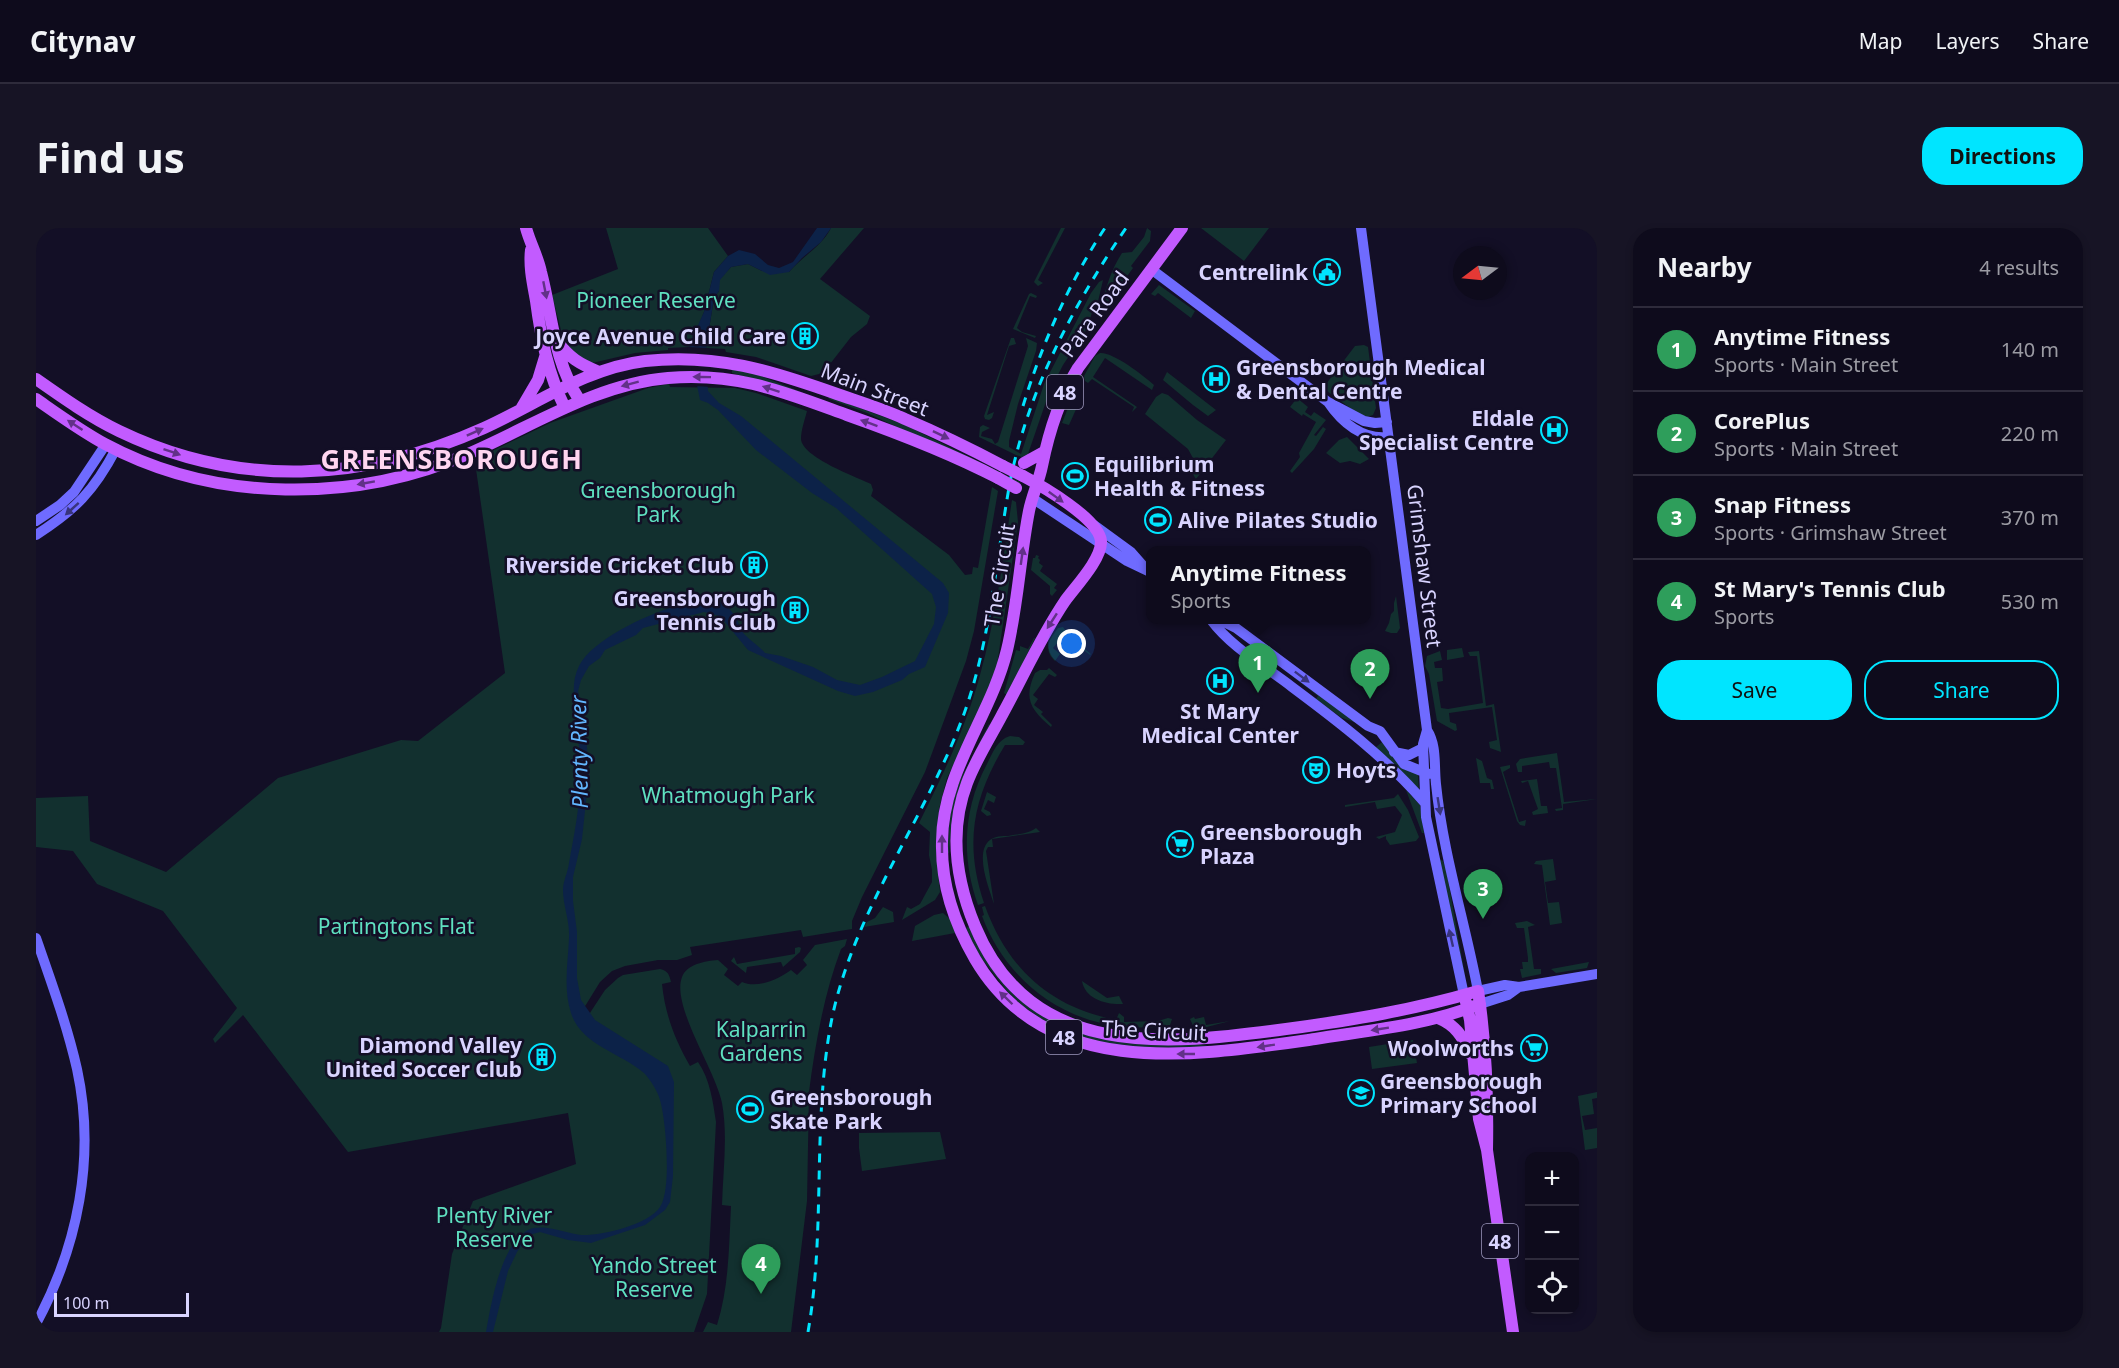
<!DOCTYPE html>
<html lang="en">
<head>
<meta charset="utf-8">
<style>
	:root { --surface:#0e0b1c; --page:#171425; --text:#f1f3f6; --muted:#9b9ba3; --line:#2e2b3b; --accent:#00e5ff }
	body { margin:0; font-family:"Noto Sans",sans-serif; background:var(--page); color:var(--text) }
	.controls { position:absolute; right:18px; bottom:18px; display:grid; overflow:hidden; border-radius:12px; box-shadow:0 3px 9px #0003 }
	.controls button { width:54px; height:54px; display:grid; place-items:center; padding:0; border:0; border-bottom:2px solid var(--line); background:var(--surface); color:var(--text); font:30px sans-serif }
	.compass { position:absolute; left:1417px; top:18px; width:54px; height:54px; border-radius:50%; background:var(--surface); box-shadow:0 3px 9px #0003; rotate:254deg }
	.scale { position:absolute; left:18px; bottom:15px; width:135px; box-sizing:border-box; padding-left:6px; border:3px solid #d9d4ff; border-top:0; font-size:16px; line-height:21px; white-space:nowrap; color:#d9d4ff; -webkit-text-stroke:4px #130f26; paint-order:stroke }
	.you { position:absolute; left:1036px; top:416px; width:21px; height:21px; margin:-15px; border:4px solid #fff; border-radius:50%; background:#1a73e8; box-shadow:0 0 0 9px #1a73e833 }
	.badge { display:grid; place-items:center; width:39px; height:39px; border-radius:50%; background:var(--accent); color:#fff; font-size:20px; font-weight:700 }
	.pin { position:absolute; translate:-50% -50px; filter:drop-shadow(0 2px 3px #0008) }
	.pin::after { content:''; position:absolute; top:32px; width:21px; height:18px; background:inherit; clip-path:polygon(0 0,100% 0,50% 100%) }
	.popup { position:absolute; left:1110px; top:318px; width:225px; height:78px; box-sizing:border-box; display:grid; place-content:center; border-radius:12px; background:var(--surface); filter:drop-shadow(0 2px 4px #0005); font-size:20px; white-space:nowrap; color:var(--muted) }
	.popup b { font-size:22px; color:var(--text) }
	.popup::after { content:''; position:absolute; left:50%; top:100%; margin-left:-12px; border:12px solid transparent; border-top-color:var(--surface) }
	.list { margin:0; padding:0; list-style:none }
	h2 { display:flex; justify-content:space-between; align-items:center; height:78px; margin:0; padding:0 24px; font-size:26px }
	h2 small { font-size:20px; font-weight:400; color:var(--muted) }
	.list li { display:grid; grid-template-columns:39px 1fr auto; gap:18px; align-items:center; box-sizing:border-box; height:84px; padding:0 24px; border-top:2px solid var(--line) }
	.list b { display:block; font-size:22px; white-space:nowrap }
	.list p { margin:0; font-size:20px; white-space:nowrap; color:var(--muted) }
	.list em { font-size:20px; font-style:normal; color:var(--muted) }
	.actions { display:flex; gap:12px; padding:18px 24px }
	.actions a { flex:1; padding:14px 0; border:2px solid var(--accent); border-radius:24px; text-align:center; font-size:21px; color:var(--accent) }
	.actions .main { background:var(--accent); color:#111 }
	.icon { flex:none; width:33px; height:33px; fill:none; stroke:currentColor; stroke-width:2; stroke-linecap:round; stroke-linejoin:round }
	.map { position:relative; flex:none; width:1561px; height:1104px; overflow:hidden; border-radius:24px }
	header { display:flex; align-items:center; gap:36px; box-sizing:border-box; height:84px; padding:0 30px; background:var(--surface); border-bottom:2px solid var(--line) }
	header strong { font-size:28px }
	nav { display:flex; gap:33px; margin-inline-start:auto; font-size:21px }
	.intro { display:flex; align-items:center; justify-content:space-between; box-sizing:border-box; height:144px; padding:0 36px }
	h1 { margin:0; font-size:42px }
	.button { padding:15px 27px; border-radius:24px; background:var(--accent); color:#111; font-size:21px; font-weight:700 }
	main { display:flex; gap:36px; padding:0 36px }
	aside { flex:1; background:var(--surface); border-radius:24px; box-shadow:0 3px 9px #0003 }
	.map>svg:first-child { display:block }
	.green { fill:#12302f }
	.water { fill:#0c2248 }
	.pier { fill:#130f26 }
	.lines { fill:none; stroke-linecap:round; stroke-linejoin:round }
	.secondary { stroke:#6f6bff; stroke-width:10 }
	.primary { stroke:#c25bff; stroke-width:12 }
	.rail { stroke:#00e5ff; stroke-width:3; stroke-dasharray:9 8; stroke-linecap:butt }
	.primary-bridge { stroke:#c25bff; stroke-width:12 }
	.oneway { fill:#623188 }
	.oneway2 { fill:#38347d }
	.labels { text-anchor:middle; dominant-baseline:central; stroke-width:5; stroke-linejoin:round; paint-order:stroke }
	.shield { fill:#130f26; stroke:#9e99be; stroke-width:1.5 }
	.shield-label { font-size:20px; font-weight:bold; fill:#d9d4ff }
	.poi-label { font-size:21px; font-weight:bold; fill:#d9d4ff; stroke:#130f26; text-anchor:end }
	.park-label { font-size:21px; fill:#5fe0c0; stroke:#130f26 }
	.street-label { font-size:21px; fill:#d9d4ff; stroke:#130f26 }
	.water-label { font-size:22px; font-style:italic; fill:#62b6ff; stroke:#130f26 }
	.district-label { font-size:27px; font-weight:bold; letter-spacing:1.5px; fill:#ffd6f0; stroke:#130f26 }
</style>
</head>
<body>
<header>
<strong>Citynav</strong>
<nav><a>Map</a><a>Layers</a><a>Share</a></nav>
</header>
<div class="intro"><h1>Find us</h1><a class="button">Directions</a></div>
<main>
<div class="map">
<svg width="1561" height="1104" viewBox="0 0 1561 1104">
	<rect width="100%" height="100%" fill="#130f26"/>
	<path class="green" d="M570,0H672L692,28L678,44L668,84L654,119L632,120V122L599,125L556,135L546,134L528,114L516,67L582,41Z
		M795,0H828L784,51L834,88L831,96L815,109L787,145L775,148L720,129L690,124L689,121L670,120L678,70L683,63V52L695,39L712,36L726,43L753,44C766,29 786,18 795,0Z
		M1025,0H1029L1002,52L1007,55L1002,58L998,54Z
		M1111,0L1115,3L1114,13L1095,38L1097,40L1069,79H1065C1070,59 1075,42 1086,25L1096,24L1108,9Z
		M1165,0H1233L1208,33Z
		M1067,52L1061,78H1058L1051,101L1027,137L1014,162L992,226L986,229L980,227L943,209L944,199L947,197L954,200L946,204L945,208L956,211L959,216L962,214L992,118L990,110L1001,115L1000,123L982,176L973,213V219L985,226L1008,156L1055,65L1063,54Z
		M1123,57L1159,83L1155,90L1122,65L1119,68L1115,66Z
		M995,65L1001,68L1000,70L994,68L981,100L986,104L1000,108L999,110L977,101L993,66Z
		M975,110H978L980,116L973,118L951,187L958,184L956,190L953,192L949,191L948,188Z
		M1328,117L1332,119L1340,180L1337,187L1331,189L1318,183L1287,160L1319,118Z
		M1064,125C1077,124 1107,147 1118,157L1116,162L1069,130L1057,149L1101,179L1096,184L1098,179L1056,151L1052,155L1049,153L1048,148L1059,128Z
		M696,140L725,148L768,165L696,145Z
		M1131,144L1180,182L1172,188L1157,177L1127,152Z
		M633,156L634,159L699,160L720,165L771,183C769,191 765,202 765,211C766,229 820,249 835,256L837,262L835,268L913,327L929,347L936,346L937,339L942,340L956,259L962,263L938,403L930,433L889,544L826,669L816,693V701L767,709L765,702L654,719L656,727L641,732H622L589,738L576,743L564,754L543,788L548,794L569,762L582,750L587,747L624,741C632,743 633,746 635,754L626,756C629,786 639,812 654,838L662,834C674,851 677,874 680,894L671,1066L658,1104H403L405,1100L416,1026L437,973L540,936L532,885L312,924L207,787L179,815L177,811L201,780L127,683L61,656L37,623L0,619V570L52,568L54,613L130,644L242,550L365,512L382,513L469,445L440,241L458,222L514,195L612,160Z
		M1038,165H1044L1046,168L1033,197L1026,195Z
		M1126,165L1132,167L1161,192L1190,212L1160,251L1165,257L1164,259L1157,246L1164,243L1152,221L1109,186L1120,169Z
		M792,168L869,197L984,254L983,256L831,185L793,171Z
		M1261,170L1272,179L1269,184L1275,188L1278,184L1290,192L1278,207L1280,208L1287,199L1290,201L1278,221L1256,245L1254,243L1264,229L1263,225L1280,194L1267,186L1266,188L1254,179Z
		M1311,209L1333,231L1324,236L1314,233L1304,235L1290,225L1303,212Z
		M976,272L980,274L982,294L961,437L947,478L911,550L903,581L900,624L904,664L899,672L866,692L871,679L875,681L884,676L896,654V642L893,627L894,604L883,595C907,547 930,499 944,447C960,390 967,330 976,272Z
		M1000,327L1003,328L1002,330L1004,332L1003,335L1007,338L1004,343L1021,356L1018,360L1021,362L1016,368L1014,366V358L995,342L997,330H999Z
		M1360,368L1364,400L1361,405H1355L1349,403L1353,395L1355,386L1358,383V375Z
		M1027,399L1036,411L1055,426L1054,427L1028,407L1017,420L1024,426L1019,433C1007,421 1013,412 1022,400Z
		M998,410H999L971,467L968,465L980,422L984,423V418L992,421Z
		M1426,420L1428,429L1411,432V422Z
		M1404,423L1406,432L1398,434L1399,440H1406L1407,453L1401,454L1405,480L1412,481L1447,475L1441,428H1434L1432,424L1443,423L1450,478L1458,476L1465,524L1454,520L1453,514L1461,512L1456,479L1413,485L1414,494L1420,496L1421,502L1419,503L1401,493L1393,446L1389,438L1391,428Z
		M1244,439L1321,495L1306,490L1280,471L1282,468Z
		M1013,440L1021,447L1019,449L1013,446L997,467L1002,471L998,477L1007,484L1005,486L1016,497L1015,499C995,482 987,471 999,445L1004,442H1011Z
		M953,496L955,497L917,589L913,625H911L915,580L923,554Z
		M974,508L983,509L989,514L987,517H969C937,570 928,615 948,675L942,677C925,629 927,581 951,536C957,524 961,512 974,508Z
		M1346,514L1382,546L1383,564L1339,520Z
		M1521,525L1528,574L1561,571L1527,576V582L1520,583L1519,581L1526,580L1520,540H1514L1513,534L1486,538V544H1482L1480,536L1484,531Z
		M1440,530L1446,533L1451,550L1456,552L1458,561H1455L1454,555H1444Z
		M1474,537V540L1467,544L1483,594L1490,592L1489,598L1484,597L1481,593L1464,539Z
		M1501,551L1505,578H1511L1512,585L1497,587L1496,584L1502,581L1492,553L1486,555L1485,553Z
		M1370,562L1384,577L1388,605H1386Z
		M951,564L960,569L958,575L952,572L948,581L954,584L955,587L951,588L945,583Z
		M1362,566L1372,582L1383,609L1380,613L1354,617L1350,611V608L1343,611L1340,609L1359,604L1366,587L1359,578L1341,581L1339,574L1309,579V577L1358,570Z
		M1000,600L1004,604L956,611L957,619H952L950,623L958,676C953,660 938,624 954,612C959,608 966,608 972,608C982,606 992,606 1000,600Z
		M1403,631L1407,633L1410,641L1430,753Z
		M1517,631L1520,652L1509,654L1512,675L1523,674L1526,695L1514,697L1506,637L1498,636L1500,633Z
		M949,678C972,741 1014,779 1080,792L1083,785L1088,789V794L1122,793L1132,790L1136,791L1134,797L1130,799C1117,799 1102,800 1089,799C1023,793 969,750 946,688L948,687L946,679Z
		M847,679L857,684L858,694L828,699L831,694L839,690Z
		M907,685L914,691L919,705L876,713L879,698L898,687Z
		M1491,693L1499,697L1492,699L1498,741H1505V746L1486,750L1484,741H1487L1486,734H1492V730L1488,700H1481L1479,695Z
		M934,698C962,770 1029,813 1105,815C1122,816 1164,813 1178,820L1094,819L1065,815L1016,798L987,778L971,763L943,727L930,700Z
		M811,711L809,718L805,721C788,766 779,817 773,864L771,973L755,1104H667L672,1094L681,1097C693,1059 693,1018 695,978L686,977C687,943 692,908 686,875C680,843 635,778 646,749C651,736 669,733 682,732L692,741L688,747L702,758L706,754C721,761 743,751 755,742L761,747L771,737L767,732L779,717Z
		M763,719L765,720L764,724L747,739L745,734L711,739L710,745L695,733L698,729L701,736L759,726V720Z
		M1553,734L1551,740L1520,745L1515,741Z
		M1046,753L1071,770L1083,768L1087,776C1070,777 1049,771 1046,753Z
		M1158,789L1159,791L1168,789L1170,797L1194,793L1159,802L1154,791Z
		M1377,812L1381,835L1336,841L1333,819Z
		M1561,864V870L1556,871L1558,886L1546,888L1549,902L1561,900V920L1549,922L1542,868Z
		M904,904L910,931L826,943L823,920V905Z"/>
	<path class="water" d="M781,0H795L785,14L766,30L753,44L734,47L712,36L695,39L684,52L683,63L678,70L670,120L672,163L683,175L705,188L907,355L913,365L912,385L889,439L873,446L866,452L837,464L819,468L802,463L712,422L684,388L668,384L607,400L600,407L569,422L564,430L553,438L545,452L542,463L549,495L553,545L546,611L537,649V673L541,704V750L545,772L559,792L632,838L638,854L637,948L634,974L629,982L609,997L555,1015L532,1012L504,1004L493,1007L481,1024L472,1043L457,1104H450C455,1076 465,1016 492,1002C507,995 529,1005 545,1007C565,1008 612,997 624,979C627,975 628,968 629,964C633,943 630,893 624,872C622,864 614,851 608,845C585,825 545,817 535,785C527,760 532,735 533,710C534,693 527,678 527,662C527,653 532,644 533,635C538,607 544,579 544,550C544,534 543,517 542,501C540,480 533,458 543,438C556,412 610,387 637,379C661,372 683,363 699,388C703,394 704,402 709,407C716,414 723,418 729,425L745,428L777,439L801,452L824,457L846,449L879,433L898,396L900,379L896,366L800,280L776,265L720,222L682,182L672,175L664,172L653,117L668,84L678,44L692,28L703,22L719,26L732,37L743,40L757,34Z"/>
	<path class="pier" d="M651,119L673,120L675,159L659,158Z"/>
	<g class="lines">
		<path class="secondary" d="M1325,0L1391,502L1387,516L1390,589L1428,767
			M1115,41L1292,174L1328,193L1339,195L1351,194
			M1292,174C1306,195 1327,212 1352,209
			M996,270L1091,333L1114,344
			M0,293L24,277L38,264L70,216
			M1058,297L1095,324L1110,341
			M0,307C39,282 58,263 80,221
			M1175,392C1196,420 1229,438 1256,459C1303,494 1350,530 1388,574
			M1184,392L1200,400L1332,498L1344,503L1368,536L1393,546
			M1391,502C1401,517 1398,538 1400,556C1407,626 1429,694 1442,763L1469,757L1483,759L1561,746
			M1358,524L1373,527L1387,520
			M0,710C15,753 31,797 41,841C60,929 42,1018 0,1096
			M1444,776L1472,767L1483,759"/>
		<path class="primary" d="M490,0C494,15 502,29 505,44C517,90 517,132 544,173
			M1146,0L1042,140C1023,171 1013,203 1006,238C1003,253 996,268 993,283C984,329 982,376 971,422C955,488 906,544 906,614C905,655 918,695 939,731C1011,854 1160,828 1279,811C1335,802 1391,797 1444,776
			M495,22C493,39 497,56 500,73C505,111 512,146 529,180
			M521,113C533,130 544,136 563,144
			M0,151C27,170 54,189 83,203C203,261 328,254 448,200C501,176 550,140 609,133C680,125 736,143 801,166C824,174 847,181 869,191C902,205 935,221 967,238
			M0,171C23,187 45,203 69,216C179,275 319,275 432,226C497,198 560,156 632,150C701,144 748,164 811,187C862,205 914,225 962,250
			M485,181L502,152L509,129
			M988,235L1008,224
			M987,248C1006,258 1063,291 1065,313C1066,331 1039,359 1029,373C1004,410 987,449 966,487C954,510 940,531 931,555C913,602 920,652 939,698C995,833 1131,817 1250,801C1317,792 1377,782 1442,763C1450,815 1452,869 1451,922
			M1430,774L1434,792L1443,891L1451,922L1477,1104
			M1402,790C1419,797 1427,808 1433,825"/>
		<path class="rail" d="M987,178C1006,116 1033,54 1069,0
			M772,1104C790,1002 776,896 795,795C817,682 891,590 929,483C955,409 960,331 974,254C992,162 1038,76 1090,0"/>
		<path class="primary-bridge" d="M967,238L987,248
			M962,250L980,260"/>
	</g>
	<defs><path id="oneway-solid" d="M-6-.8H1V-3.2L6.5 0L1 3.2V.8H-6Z" transform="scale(1.5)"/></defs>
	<g class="oneway">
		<use href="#oneway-solid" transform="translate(509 62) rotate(79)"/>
		<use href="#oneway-solid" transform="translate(666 149) rotate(-179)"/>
		<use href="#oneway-solid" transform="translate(594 156) rotate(165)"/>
		<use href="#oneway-solid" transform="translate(735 161) rotate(-162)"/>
		<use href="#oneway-solid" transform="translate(833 195) rotate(-160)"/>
		<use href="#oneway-solid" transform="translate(39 197) rotate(-147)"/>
		<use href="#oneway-solid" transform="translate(439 204) rotate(-24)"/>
		<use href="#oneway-solid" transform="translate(905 207) rotate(26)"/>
		<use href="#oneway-solid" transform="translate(136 224) rotate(19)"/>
		<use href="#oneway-solid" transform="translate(330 255) rotate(170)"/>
		<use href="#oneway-solid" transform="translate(1020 269) rotate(36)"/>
		<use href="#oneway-solid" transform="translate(986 328) rotate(-82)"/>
		<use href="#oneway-solid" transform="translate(1016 393) rotate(123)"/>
		<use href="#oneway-solid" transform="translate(906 616) rotate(-90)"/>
		<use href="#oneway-solid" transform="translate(970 770) rotate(-136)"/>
		<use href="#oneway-solid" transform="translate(1344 801) rotate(171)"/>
		<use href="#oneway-solid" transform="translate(1230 818) rotate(171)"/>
		<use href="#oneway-solid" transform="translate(1150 826) rotate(180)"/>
	</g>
	<g class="oneway2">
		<use href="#oneway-solid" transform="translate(36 281) rotate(138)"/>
		<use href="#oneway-solid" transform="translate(1266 449) rotate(37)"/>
		<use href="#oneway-solid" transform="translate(1403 578) rotate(81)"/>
		<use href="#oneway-solid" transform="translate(1415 710) rotate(-103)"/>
	</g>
	<defs>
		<symbol id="civic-ring" viewBox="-11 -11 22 22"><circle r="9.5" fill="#130f26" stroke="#00e5ff" stroke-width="1.5"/><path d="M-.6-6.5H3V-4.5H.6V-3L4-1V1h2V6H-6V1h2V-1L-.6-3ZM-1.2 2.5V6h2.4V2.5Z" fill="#00e5ff"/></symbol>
		<symbol id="building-ring" viewBox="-11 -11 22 22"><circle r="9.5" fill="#130f26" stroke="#00e5ff" stroke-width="1.5"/><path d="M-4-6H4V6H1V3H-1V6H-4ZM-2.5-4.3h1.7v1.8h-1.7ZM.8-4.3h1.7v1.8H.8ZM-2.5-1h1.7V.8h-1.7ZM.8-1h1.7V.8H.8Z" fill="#00e5ff"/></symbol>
		<symbol id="hospital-ring" viewBox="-11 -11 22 22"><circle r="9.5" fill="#130f26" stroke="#00e5ff" stroke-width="1.5"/><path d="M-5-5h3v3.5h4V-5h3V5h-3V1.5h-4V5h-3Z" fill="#00e5ff"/></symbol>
		<symbol id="stadium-ring" viewBox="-11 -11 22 22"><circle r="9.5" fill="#130f26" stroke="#00e5ff" stroke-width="1.5"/><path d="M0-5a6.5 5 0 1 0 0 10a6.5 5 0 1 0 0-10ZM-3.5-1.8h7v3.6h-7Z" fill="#00e5ff"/></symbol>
		<symbol id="theatre-ring" viewBox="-11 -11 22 22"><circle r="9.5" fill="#130f26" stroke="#00e5ff" stroke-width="1.5"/><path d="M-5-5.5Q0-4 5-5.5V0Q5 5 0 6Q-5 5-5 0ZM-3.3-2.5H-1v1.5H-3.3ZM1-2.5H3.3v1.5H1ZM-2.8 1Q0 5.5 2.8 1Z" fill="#00e5ff"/></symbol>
		<symbol id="supermarket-ring" viewBox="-11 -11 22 22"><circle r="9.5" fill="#130f26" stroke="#00e5ff" stroke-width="1.5"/><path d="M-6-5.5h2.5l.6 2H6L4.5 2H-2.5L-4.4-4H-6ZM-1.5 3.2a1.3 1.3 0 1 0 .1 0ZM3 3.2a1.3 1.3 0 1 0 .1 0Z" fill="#00e5ff"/></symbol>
		<symbol id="school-ring" viewBox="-11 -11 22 22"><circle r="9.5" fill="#130f26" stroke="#00e5ff" stroke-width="1.5"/><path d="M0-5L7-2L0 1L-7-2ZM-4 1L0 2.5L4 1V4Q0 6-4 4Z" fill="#00e5ff"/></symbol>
	</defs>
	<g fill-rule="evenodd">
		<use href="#civic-ring" x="1276" y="29" width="30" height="30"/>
		<use href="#building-ring" x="754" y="93" width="30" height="30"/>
		<use href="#hospital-ring" x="1165" y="136" width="30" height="30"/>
		<use href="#hospital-ring" x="1503" y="187" width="30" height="30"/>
		<use href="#stadium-ring" x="1024" y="233" width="30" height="30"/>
		<use href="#stadium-ring" x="1107" y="277" width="30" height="30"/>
		<use href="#building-ring" x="703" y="322" width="30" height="30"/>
		<use href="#building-ring" x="744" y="367" width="30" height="30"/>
		<use href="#hospital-ring" x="1169" y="438" width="30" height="30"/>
		<use href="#theatre-ring" x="1265" y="527" width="30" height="30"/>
		<use href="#supermarket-ring" x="1129" y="601" width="30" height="30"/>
		<use href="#supermarket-ring" x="1483" y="805" width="30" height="30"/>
		<use href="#building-ring" x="491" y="814" width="30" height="30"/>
		<use href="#school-ring" x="1310" y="850" width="30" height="30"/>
		<use href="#stadium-ring" x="699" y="866" width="30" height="30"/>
	</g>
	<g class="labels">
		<g class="shield">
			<rect x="1011" y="147" width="36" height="34" rx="4.5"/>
			<rect x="1010" y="792" width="36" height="34" rx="4.5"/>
			<rect x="1446" y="996" width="36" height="34" rx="4.5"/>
		</g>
		<g class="shield-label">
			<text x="1029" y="164">48</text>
			<text x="1028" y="809">48</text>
			<text x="1464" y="1013">48</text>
		</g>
		<g class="poi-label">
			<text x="1272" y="44">Centrelink</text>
			<text x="750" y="108">Joyce Avenue Child Care</text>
			<text x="1200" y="139" text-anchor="start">Greensborough Medical<tspan x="1200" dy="24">&amp; Dental Centre</tspan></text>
			<text x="1498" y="190">Eldale<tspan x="1498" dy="24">Specialist Centre</tspan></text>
			<text x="1058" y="236" text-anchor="start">Equilibrium<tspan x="1058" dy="24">Health &amp; Fitness</tspan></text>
			<text x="1142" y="292" text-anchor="start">Alive Pilates Studio</text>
			<text x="698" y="337">Riverside Cricket Club</text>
			<text x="740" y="370">Greensborough<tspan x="740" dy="24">Tennis Club</tspan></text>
			<text x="1184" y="483" text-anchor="middle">St Mary<tspan x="1184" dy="24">Medical Center</tspan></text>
			<text x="1300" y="542" text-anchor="start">Hoyts</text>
			<text x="1164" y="604" text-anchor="start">Greensborough<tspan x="1164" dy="24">Plaza</tspan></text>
			<text x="486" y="817">Diamond Valley<tspan x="486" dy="24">United Soccer Club</tspan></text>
			<text x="1478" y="820">Woolworths</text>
			<text x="1344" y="853" text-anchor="start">Greensborough<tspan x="1344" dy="24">Primary School</tspan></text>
			<text x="734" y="869" text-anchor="start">Greensborough<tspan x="734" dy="24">Skate Park</tspan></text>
		</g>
		<g class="park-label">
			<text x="620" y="72">Pioneer Reserve</text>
			<text x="622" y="262">Greensborough<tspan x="622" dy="24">Park</tspan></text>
			<text x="692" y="567">Whatmough Park</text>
			<text x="360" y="698">Partingtons Flat</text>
			<text x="725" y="801">Kalparrin<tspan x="725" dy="24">Gardens</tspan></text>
			<text x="458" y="987">Plenty River<tspan x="458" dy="24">Reserve</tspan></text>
			<text x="618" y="1037">Yando Street<tspan x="618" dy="24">Reserve</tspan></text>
		</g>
		<g class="street-label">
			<text transform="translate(1058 86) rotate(-54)">Para Road</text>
			<text transform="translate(839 161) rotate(21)">Main Street</text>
			<text transform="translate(1389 338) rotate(83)">Grimshaw Street</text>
			<text transform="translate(963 347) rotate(-81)">The Circuit</text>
			<text transform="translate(1118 802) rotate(3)">The Circuit</text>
		</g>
		<g class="water-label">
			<text transform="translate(542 524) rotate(-91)">Plenty River</text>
		</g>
		<g class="district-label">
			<text x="416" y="230">GREENSBOROUGH</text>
		</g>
	</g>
</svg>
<div class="controls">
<button>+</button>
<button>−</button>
<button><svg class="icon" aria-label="locate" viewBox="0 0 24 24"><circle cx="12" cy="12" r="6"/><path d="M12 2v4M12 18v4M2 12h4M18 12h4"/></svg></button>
</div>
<svg class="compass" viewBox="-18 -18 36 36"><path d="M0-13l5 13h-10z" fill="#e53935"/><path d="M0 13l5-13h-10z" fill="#9b9ba3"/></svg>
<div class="scale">100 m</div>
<div class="you"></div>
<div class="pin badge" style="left:1222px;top:465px;background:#2e9e5b">1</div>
<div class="popup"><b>Anytime Fitness</b>Sports</div>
<div class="pin badge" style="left:1334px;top:471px;background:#2e9e5b">2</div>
<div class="pin badge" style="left:1447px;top:691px;background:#2e9e5b">3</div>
<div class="pin badge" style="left:725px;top:1066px;background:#2e9e5b">4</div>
</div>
<aside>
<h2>Nearby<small>4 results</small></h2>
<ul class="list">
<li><span class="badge" style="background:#2e9e5b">1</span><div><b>Anytime Fitness</b><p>Sports · Main Street</p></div><em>140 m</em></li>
<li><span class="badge" style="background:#2e9e5b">2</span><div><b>CorePlus</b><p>Sports · Main Street</p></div><em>220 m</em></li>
<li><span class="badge" style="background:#2e9e5b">3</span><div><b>Snap Fitness</b><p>Sports · Grimshaw Street</p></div><em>370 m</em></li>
<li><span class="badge" style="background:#2e9e5b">4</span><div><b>St Mary's Tennis Club</b><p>Sports</p></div><em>530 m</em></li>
</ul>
<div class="actions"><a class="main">Save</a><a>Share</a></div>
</aside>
</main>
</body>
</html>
